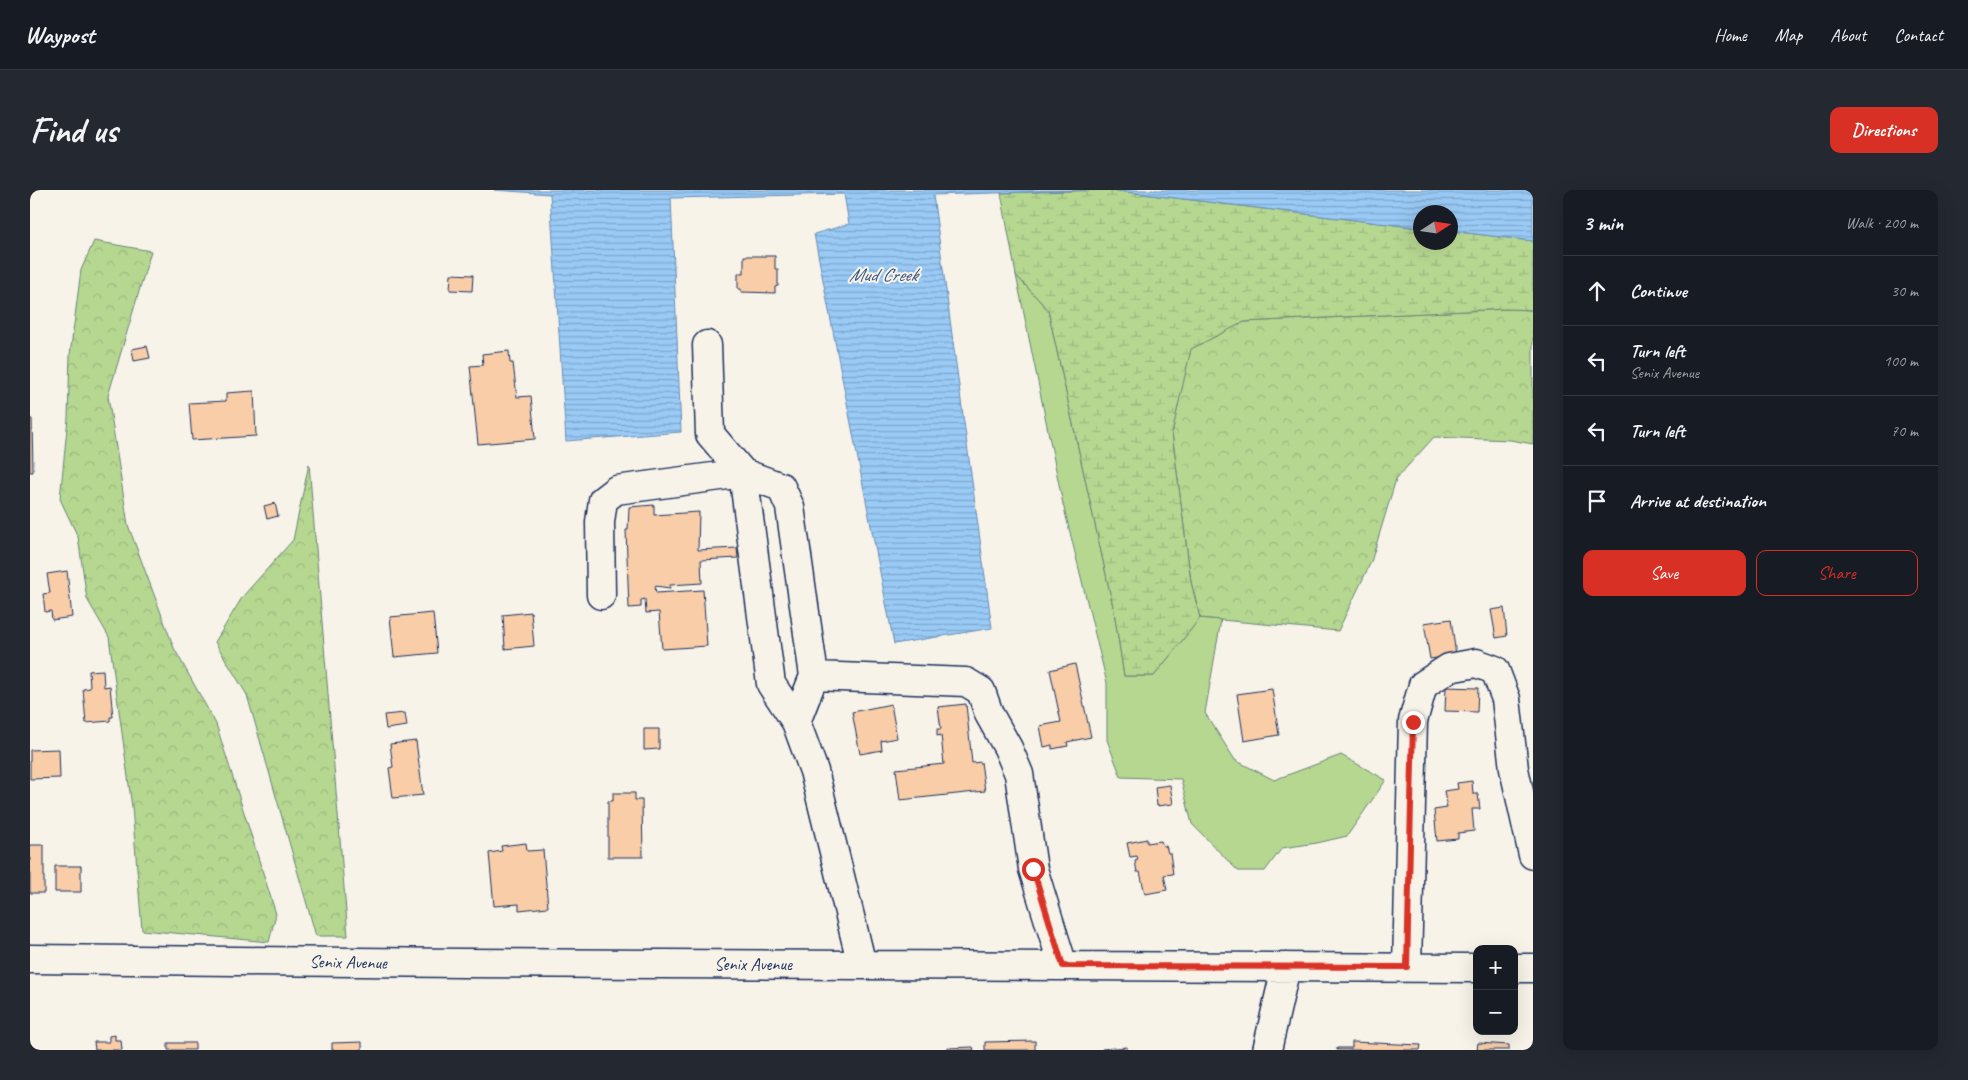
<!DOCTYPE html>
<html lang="en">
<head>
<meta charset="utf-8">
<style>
	:root { --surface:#171b24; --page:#242831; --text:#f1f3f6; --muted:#9ea1a6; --line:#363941; --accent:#d93025 }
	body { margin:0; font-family:Caveat,sans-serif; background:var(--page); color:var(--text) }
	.controls { position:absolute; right:15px; bottom:15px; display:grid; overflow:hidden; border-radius:10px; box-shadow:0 5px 20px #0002 }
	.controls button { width:45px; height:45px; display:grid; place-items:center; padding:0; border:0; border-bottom:1px solid var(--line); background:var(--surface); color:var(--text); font:25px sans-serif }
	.compass { position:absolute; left:1383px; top:15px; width:45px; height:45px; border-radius:50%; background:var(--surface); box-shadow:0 5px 20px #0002; rotate:78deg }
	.stop { position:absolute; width:15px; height:15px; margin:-11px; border:4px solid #d93025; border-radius:50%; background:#fff }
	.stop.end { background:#d93025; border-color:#fff; box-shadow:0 1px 5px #0008 }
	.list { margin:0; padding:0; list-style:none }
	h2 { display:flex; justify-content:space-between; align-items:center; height:65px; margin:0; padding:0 20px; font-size:21px }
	h2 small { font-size:16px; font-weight:400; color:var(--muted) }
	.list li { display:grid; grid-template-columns:32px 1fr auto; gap:15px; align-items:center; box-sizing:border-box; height:70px; padding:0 20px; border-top:1px solid var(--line) }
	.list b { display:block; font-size:19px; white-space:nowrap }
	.list p { margin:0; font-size:16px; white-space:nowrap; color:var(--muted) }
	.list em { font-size:16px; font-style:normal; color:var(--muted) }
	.actions { display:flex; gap:10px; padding:15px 20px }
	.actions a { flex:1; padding:11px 0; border:1px solid var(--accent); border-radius:10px; text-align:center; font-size:18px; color:var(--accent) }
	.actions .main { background:var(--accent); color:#fff }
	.icon { flex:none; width:28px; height:28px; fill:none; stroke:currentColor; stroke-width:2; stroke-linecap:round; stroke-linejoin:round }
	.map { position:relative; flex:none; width:1503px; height:860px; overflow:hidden; border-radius:10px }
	header { display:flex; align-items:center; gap:30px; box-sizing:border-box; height:70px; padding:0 25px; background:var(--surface); border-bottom:1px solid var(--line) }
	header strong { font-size:24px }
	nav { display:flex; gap:28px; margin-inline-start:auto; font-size:18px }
	.intro { display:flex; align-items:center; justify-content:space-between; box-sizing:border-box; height:120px; padding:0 30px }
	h1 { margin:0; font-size:35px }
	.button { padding:12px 22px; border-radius:10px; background:var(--accent); color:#fff; font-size:18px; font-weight:700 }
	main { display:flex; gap:30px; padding:0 30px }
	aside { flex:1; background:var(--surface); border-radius:10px; box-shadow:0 5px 20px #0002 }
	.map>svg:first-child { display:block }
	.grass { fill:#b6d790; stroke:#688377 }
	.forest { fill:url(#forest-crowns); stroke:#688377 }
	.wetland { fill:url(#wetland-marsh); stroke:#688377 }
	.water { fill:url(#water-rules); stroke:#678db9 }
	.building { fill:#f8cda7; stroke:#1b2f5e }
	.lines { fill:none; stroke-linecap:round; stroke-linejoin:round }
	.minor-casing { stroke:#1b2f5e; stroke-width:31 }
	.minor { stroke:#f7f3e8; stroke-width:28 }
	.route { stroke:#d93025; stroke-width:6 }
	.labels { text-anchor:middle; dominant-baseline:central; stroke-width:4; stroke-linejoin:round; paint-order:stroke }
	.street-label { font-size:18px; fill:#1b2f5e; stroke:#f7f3e8 }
	.water-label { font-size:19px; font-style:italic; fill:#3b5684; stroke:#f7f3e8 }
</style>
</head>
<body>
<header>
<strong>Waypost</strong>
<nav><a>Home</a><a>Map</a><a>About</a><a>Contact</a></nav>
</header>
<div class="intro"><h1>Find us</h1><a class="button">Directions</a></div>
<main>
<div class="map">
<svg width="1503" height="860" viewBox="0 0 1503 860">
	<defs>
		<pattern id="forest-crowns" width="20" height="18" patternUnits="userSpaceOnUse" patternTransform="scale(1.25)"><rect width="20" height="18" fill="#b6d790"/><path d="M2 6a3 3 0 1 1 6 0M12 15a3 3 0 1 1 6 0" fill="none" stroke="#9cb97f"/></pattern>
		<pattern id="wetland-marsh" width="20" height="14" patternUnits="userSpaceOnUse" patternTransform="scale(1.25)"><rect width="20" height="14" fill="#b6d790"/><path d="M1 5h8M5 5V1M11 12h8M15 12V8" fill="none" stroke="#9cb97f"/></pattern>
		<pattern id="water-rules" width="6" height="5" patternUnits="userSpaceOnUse" patternTransform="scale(1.25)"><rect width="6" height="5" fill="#9acbf6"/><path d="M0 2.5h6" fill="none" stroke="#7da5ca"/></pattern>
	</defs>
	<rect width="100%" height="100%" fill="#f7f3e8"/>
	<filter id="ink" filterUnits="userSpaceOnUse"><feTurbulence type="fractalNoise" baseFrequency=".02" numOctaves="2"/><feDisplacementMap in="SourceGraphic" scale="10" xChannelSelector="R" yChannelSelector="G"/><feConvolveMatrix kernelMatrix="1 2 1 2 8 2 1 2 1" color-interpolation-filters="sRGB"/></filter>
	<g filter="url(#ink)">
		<path class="grass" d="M986,85L1018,120L1084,421L1094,486H1124L1170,428L1191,430L1175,523L1205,570L1244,590L1311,565L1356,590L1317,646L1287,653L1252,658L1235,681H1208L1162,634L1151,589L1091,587L1077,550V493L1033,314Z"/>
		<path class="forest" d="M64,51L121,61L78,206L98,335L144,458L186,534L246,724L239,752L112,740L102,617L79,447L57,409L48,347L30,309L38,228L40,165L51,80Z
			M1476,119L1503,120V254L1480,250L1404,247L1366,289L1341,372L1308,441L1170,428L1161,392L1142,243L1160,159L1214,132Z
			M279,274L318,746H286L217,505L185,452L213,406L263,350Z"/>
		<path class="wetland" d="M1080,0L1390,38V52H1420L1421,41L1503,51V120L1476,119L1214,132L1161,159L1142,243L1161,392L1170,428L1124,486H1094L1084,421L1018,120L986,85L971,3Z"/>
		<path class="water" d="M464,0H1056L903,5L962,438L864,454L784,44L819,34L814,4L641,8L651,242L536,251L520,4Z
			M1080,0H1503V51L1421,41L1420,22H1390V38Z"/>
		<path class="building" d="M714,66H745V79H748V96L745,97V103L711,102V99H708V83H714Z
			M421,84L443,85L442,101L420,100Z
			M117,156L120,168L104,171L102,159Z
			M479,161L480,173H483L487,207L501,206L505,249L448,254L440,176L453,175L452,164Z
			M224,201L226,246L162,250L159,213L196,211V203Z
			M0,229H2L3,282H0Z
			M245,313L248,326L237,329L234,316Z
			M624,315V325L669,322L668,360L707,358L708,368L671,370L672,393L640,395V398L625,396L626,403L673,400L677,456L632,459L629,422L616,423L615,409L611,410V417L599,418L596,340H598L599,317Z
			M37,381L42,427L22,430L21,421L15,422L13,404L20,403L17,384Z
			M1474,418L1477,446L1466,448L1461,420Z
			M501,422L504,456L475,459L473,425Z
			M403,423L407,463L364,467L360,427Z
			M1421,429L1426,465L1400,469L1394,433Z
			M1045,474L1061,547L1037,552L1038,556L1022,559V555L1014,557L1010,536L1031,532L1020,480Z
			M73,480L74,497L80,496L83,527H80V531L56,533L53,499L60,498L59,481Z
			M1416,497L1448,498L1447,522L1415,521Z
			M1242,499L1249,545L1214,551L1207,504Z
			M861,514L867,548L851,551L852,560L830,564L822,522Z
			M936,514L942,573L951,572L955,601L870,610L866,579L914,574L911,545L907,546V539H911L908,517Z
			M375,523L377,536L356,539L354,525Z
			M614,539H629V559L614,560Z
			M386,551L393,605L363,608L359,578L363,577L360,554Z
			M29,559L30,588L0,589V560Z
			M1442,591L1443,604H1448L1450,619H1442L1444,641L1428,643V649L1407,651L1404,620L1417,618L1414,601L1428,599L1427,593Z
			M1140,595L1143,614L1127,616L1125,597Z
			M583,603H605V610H612L613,667H578V611H583Z
			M1117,649V653L1131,651L1133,656H1136L1138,663H1140L1143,684L1134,685L1137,700L1115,704L1110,682H1107L1105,671L1108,670L1107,666L1100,667L1097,653Z
			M496,653L497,661L513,660L518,717L489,720V714L464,716L459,663L472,661L471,656Z
			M0,655H14V703H0Z
			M25,676H51V702H25Z
			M85,845V850H91L92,860H65L64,852H79V846Z
			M1005,851V860H955V852Z
			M332,852V860H302V853Z
			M1322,852L1391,855L1390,860H1307V858H1322Z
			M138,853H165V860H138Z
			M1448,853L1479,855V860H1447Z
			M943,857L944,860H917V858Z
			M1097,857V860H1072V859Z"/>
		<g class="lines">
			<defs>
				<path id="minor" d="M677,155L680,244L713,283L741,494L766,532L784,581L832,775
					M571,405L570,332L573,310L586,300L713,283L751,297L760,317L784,486L766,532
					M784,486L936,492L951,501L959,524L978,558L989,584L1003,679L1033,776
					M0,769L434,773L1447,778
					M1377,777L1383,531L1393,495L1419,478L1446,473L1465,480L1476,509L1484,579L1503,665
					M1484,778H1503
					M1237,860L1256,777"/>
			</defs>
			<use href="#minor" class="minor-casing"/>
			<use href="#minor" class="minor"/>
		</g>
	</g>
	<g class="lines" filter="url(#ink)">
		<path class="route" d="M1003,679L1033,776L1377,777L1383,532"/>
	</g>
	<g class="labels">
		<g class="street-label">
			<text transform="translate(318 772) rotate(1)">Senix Avenue</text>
			<text x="723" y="774">Senix Avenue</text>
		</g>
		<g class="water-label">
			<text x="853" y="85">Mud Creek</text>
		</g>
	</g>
</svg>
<div class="controls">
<button>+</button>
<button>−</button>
</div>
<svg class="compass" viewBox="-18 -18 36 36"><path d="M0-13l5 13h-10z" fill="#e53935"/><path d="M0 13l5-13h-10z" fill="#9ea1a6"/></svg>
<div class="stop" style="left:1003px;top:679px"></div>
<div class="stop end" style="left:1383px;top:532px"></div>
</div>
<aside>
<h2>3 min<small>Walk · 200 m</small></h2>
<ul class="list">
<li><svg class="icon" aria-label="ahead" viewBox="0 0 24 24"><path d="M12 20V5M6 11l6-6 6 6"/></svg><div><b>Continue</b></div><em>30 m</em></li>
<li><svg class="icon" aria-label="left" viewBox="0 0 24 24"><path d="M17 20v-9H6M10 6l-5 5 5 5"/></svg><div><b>Turn left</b><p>Senix Avenue</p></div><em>100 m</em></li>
<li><svg class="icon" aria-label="left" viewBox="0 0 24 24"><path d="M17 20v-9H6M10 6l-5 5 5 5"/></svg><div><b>Turn left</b></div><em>70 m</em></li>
<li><svg class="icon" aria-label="arrive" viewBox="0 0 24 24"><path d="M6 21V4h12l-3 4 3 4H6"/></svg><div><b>Arrive at destination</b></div></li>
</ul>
<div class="actions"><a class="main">Save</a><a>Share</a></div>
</aside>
</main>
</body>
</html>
